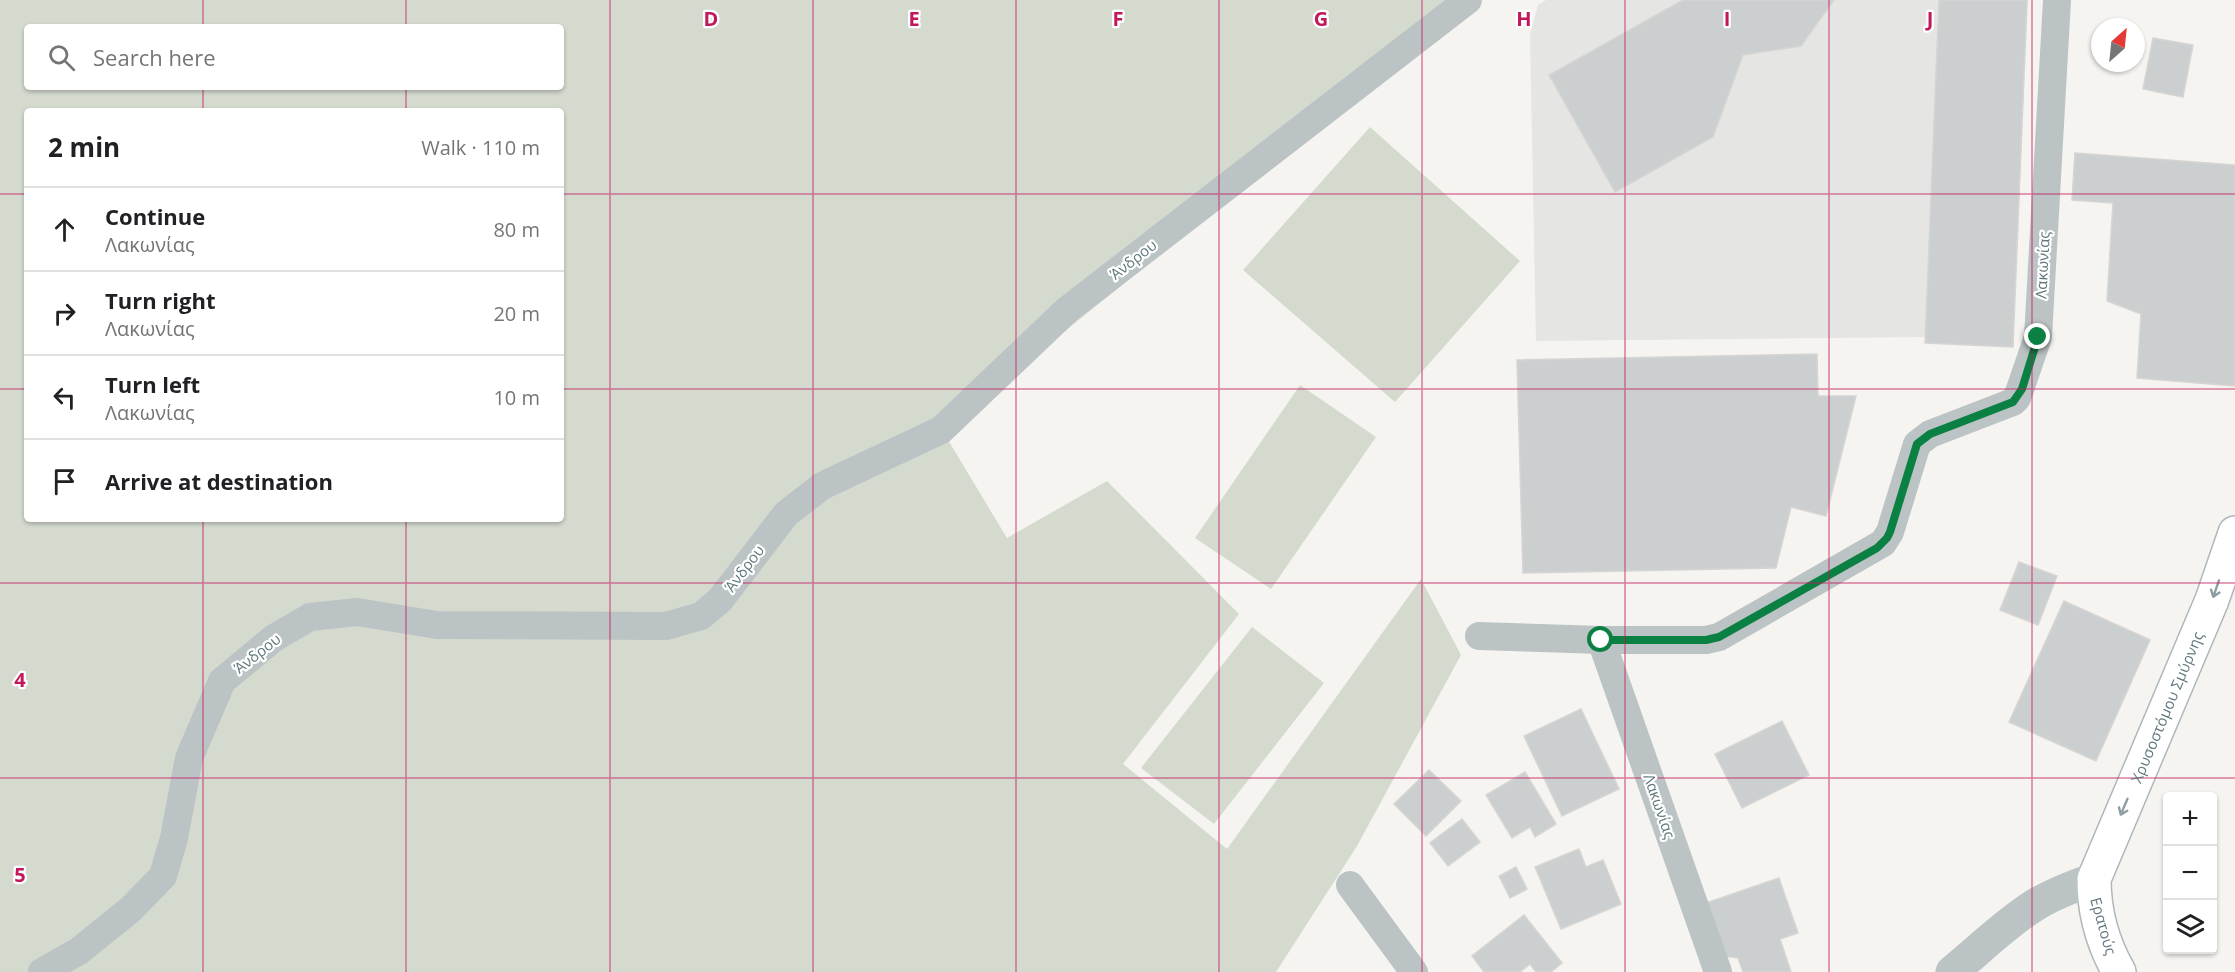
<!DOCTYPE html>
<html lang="en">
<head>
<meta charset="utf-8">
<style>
	:root { --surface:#fff; --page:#f2f2f2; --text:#202124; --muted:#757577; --line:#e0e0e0 }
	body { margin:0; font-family:"Open Sans",sans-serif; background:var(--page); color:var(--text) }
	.controls { position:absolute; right:18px; bottom:18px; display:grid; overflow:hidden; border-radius:6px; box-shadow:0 2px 4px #0004 }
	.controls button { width:54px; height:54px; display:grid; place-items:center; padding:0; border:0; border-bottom:2px solid var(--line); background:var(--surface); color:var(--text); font:30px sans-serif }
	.compass { position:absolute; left:2091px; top:18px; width:54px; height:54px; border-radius:50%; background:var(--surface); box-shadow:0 2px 4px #0004; rotate:27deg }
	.stop { position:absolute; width:18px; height:18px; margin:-14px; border:4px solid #0b8043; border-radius:50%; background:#fff }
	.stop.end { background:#0b8043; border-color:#fff; box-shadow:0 2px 6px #0008 }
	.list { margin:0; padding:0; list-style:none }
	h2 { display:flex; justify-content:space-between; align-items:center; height:78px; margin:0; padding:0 24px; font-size:26px }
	h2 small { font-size:20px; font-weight:400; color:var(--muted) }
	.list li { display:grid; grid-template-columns:39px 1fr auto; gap:18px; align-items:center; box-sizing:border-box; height:84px; padding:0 24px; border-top:2px solid var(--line) }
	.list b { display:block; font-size:22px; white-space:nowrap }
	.list p { margin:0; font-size:20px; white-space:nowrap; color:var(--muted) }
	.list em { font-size:20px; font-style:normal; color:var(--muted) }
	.icon { flex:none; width:33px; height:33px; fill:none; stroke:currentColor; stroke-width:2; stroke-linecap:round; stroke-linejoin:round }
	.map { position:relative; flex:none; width:2235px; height:972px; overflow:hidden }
	.search { position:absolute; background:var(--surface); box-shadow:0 2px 4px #0004; left:24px; top:24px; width:540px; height:66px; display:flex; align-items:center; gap:15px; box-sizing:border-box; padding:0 21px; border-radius:6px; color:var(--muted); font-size:22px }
	.panel { position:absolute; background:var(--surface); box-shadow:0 2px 4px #0004; left:24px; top:108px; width:540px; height:414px; border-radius:6px }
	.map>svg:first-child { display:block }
	.built { fill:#e5e5e4 }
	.green { fill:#d5dacf; fill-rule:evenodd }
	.building { fill:#cccfd0; stroke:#d6d5d3; stroke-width:1.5 }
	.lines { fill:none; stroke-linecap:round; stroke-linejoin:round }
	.secondary-casing { stroke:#afb7ba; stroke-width:36 }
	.minor { stroke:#bcc3c5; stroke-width:28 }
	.tertiary { stroke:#bcc3c5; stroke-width:33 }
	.secondary { stroke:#fff; stroke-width:33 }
	.oneway { stroke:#8e9fa4 }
	.route { stroke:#0b8043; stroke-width:8 }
	.grid { fill:none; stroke:#c2185b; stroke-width:1.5; stroke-opacity:0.55 }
	.labels { text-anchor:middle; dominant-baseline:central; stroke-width:4.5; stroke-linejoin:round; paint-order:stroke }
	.street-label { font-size:15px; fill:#5e767d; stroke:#fff }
	.grid-label { font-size:20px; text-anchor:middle; font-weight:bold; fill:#c2185b; stroke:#fff; stroke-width:4.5; stroke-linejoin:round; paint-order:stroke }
</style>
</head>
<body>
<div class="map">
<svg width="2235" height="972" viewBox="0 0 2235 972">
	<rect width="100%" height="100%" fill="#f5f4f0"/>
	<path class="built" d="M1546,0H2028L2013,347L1933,337L1536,341L1530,35L1538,5Z"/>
	<path class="green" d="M0,0H1471L1424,42L942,430L1007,538L1107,481L1239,614L1123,764L1227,849L1421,579L1461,655L1357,846L1276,972H0ZM27,27H561V87H27ZM27,111H561V519H27Z
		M1370,127L1520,261L1395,402L1243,270Z
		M1300,385L1376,437L1271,589L1195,538Z
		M1252,627L1324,683L1214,824L1141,768Z"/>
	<path class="building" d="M1683,0H1834L1801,46L1743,55L1713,137L1615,192L1549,75Z
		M1939,0H2027L2013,347L1925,343Z
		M2153,38L2193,45L2183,97L2143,89Z
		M2075,153L2235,165V386L2137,378L2141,314L2107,301L2113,203L2072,200Z
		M1817,354L1818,396H1856L1826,516L1791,507L1776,568L1523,573L1517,360Z
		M2019,562L2057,576L2038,625L2000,610Z
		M2064,601L2150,640L2096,761L2009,722Z
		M1581,709L1619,789L1562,816L1524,736Z
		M1782,721L1809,775L1742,808L1715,754Z
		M1429,770L1461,801L1426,836L1394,804Z
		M1525,772L1556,824L1535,837L1530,827L1512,838L1486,795Z
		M1462,819L1480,842L1448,866L1430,843Z
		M1579,849L1586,867L1603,860L1621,904L1561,929L1535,867Z
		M1516,867L1527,889L1510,898L1499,876Z
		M1779,878L1798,933L1780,939L1791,972H1743L1738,958L1724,956L1706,903Z
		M1524,915L1562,963L1551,972H1536L1530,964L1520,972H1484L1472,956Z"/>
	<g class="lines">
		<defs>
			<g id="secondary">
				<path id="s1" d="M2119,972C2103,944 2094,911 2094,879L2212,600L2235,533"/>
			</g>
		</defs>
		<use href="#secondary" class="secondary-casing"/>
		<path class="minor" d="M1479,636L1601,640H1706L1719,637L1883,543L1890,532L1917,444L1930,434L2013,402L2017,398L2038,337L2057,0
			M1601,640L1718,972
			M1350,885L1414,972
			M42,972L79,951L131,909L163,876L174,838L189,758L222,681L274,638L310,617L357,612L437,625L666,626L701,616L720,600L786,514L822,486L941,430L1067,310L1468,0"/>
		<path class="tertiary" d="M1952,972C1979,950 2005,924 2035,905C2053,894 2074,886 2094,879"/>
		<use href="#secondary" class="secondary"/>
	</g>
	<defs><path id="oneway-shaft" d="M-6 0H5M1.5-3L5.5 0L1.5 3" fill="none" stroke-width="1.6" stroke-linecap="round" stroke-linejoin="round" transform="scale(1.5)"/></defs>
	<g class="oneway">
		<use href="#oneway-shaft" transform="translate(2216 589) rotate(109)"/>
		<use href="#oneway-shaft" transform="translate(2124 807) rotate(113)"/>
	</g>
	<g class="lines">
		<path class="route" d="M1601,640H1706L1719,637L1877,548L1887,538L1890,532L1917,444L1930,434L2013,402L2022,389L2038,337"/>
	</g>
	<path class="grid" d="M203,0V27M406,0V27M610,0V972M813,0V972M1016,0V972M1219,0V972M1422,0V972M1625,0V972M1829,0V972M2032,0V972M203,87V111M406,87V111M0,194H27M561,194H2235M0,389H27M561,389H2235M203,519V972M406,519V972M0,583H2235M0,778H2235"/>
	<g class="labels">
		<g class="street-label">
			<text transform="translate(1133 259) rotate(-38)">Άνδρου</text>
			<text transform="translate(2042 265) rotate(-87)">Λακωνίας</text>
			<text transform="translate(744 568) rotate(-53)">Άνδρου</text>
			<text transform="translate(257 653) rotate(-38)">Άνδρου</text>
			<text stroke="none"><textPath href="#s1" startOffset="284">Χρυσοστόμου Σμύρνης</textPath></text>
			<text transform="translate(1660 806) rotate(71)">Λακωνίας</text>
			<text transform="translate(2104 926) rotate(74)">Ερατούς</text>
		</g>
	</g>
	<g class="grid-label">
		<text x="711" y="26">D</text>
		<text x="914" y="26">E</text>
		<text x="1118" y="26">F</text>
		<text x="1321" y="26">G</text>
		<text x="1524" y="26">H</text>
		<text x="1727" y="26">I</text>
		<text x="1930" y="26">J</text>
		<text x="20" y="687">4</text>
		<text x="20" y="882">5</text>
	</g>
</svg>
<div class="controls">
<button>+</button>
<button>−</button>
<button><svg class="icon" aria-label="layers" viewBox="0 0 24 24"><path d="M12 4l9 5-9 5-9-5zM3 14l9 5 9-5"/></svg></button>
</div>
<svg class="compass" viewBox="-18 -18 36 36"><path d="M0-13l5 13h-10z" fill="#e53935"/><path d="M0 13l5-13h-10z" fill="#757577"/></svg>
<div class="stop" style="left:1601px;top:640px"></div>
<div class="stop end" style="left:2038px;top:337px"></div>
<div class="search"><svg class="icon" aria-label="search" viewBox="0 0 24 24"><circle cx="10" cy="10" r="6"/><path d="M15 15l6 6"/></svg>Search here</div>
<section class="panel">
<h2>2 min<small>Walk · 110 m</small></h2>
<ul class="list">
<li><svg class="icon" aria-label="ahead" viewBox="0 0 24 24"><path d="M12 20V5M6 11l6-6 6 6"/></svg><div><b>Continue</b><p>Λακωνίας</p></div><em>80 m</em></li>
<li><svg class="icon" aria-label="right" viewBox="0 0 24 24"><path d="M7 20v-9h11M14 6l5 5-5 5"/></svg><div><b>Turn right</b><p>Λακωνίας</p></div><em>20 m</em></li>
<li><svg class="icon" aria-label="left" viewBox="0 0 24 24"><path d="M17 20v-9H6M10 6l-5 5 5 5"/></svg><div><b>Turn left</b><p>Λακωνίας</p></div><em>10 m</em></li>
<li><svg class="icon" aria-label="arrive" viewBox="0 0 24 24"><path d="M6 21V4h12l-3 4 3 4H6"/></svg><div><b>Arrive at destination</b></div></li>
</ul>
</section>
</div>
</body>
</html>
